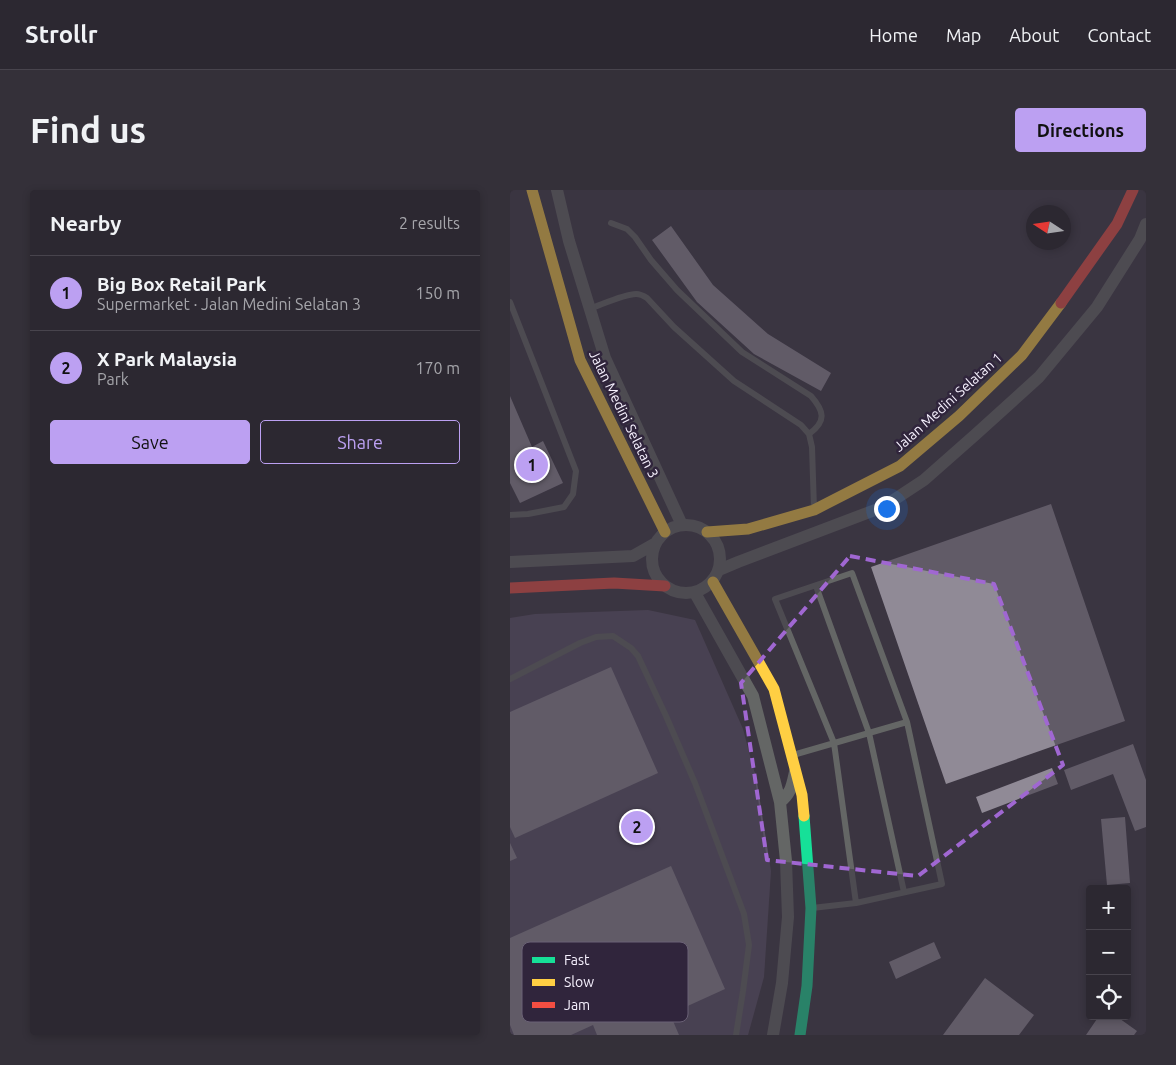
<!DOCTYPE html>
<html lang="en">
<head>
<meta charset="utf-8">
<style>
	:root { --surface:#2c2831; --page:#343039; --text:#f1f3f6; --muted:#a6a6ab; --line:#48444d; --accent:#bca0f2 }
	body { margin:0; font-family:Ubuntu,sans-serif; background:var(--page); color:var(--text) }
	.controls { position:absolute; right:15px; bottom:15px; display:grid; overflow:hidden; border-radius:5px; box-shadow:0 2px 8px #0003 }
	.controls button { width:45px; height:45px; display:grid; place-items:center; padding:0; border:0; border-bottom:1px solid var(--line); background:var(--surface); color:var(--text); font:25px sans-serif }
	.compass { position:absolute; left:516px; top:15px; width:45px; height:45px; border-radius:50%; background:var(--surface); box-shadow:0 2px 8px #0003; rotate:282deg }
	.you { position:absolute; left:376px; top:318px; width:18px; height:18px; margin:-12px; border:4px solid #fff; border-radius:50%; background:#1a73e8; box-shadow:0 0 0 8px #1a73e833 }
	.badge { display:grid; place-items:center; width:32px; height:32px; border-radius:50%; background:var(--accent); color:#111; font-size:16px; font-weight:700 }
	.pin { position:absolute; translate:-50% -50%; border:2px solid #fff; box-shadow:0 1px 5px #0006 }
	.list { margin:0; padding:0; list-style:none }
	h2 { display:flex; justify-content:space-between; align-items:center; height:65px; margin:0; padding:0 20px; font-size:21px }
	h2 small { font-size:16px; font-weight:400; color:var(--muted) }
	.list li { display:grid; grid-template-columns:32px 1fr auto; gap:15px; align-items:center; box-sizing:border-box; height:75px; padding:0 20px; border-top:1px solid var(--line) }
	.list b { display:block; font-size:19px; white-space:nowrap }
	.list p { margin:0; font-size:16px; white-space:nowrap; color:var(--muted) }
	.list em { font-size:16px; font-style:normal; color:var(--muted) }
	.actions { display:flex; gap:10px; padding:15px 20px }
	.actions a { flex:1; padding:11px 0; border:1px solid var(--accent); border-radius:5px; text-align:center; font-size:18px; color:var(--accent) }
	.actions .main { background:var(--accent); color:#111 }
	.icon { flex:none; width:28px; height:28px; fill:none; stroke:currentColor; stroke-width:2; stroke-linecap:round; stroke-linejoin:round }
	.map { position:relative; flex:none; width:636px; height:845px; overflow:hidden; border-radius:5px }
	header { display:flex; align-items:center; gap:30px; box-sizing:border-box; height:70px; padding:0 25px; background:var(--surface); border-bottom:1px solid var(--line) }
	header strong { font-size:24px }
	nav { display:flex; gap:28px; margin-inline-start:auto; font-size:18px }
	.intro { display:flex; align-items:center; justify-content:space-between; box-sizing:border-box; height:120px; padding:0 30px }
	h1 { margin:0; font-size:35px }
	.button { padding:12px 22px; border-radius:5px; background:var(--accent); color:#111; font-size:18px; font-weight:700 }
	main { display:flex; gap:30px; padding:0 30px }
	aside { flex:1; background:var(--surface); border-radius:5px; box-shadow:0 2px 8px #0003 }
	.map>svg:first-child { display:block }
	.green { fill:#5a5166 }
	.building { fill:#908a96 }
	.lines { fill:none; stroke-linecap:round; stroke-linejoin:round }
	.lane { stroke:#646665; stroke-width:6 }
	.street { stroke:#646665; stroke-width:12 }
	.fast { stroke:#16e098; stroke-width:11 }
	.slow { stroke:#ffcf43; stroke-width:11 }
	.jam { stroke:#f24e42; stroke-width:11 }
	.marked { fill:none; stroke:#a067d2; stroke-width:4; stroke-dasharray:10 6; stroke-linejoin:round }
	.labels { text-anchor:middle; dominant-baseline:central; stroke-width:5; stroke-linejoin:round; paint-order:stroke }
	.street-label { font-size:14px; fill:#f6f1fe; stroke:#30253c }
	.key { fill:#30253c; stroke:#6b6276; stroke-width:1 }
	.key-label { font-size:14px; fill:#f6f1fe }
</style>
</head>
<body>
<header>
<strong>Strollr</strong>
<nav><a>Home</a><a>Map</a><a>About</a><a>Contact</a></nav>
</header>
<div class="intro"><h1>Find us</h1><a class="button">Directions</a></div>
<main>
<aside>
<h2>Nearby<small>2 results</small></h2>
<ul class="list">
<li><span class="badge">1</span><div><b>Big Box Retail Park</b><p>Supermarket · Jalan Medini Selatan 3</p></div><em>150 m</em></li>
<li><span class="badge">2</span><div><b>X Park Malaysia</b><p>Park</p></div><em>170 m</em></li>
</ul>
<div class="actions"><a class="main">Save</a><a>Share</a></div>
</aside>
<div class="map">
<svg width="636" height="845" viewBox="0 0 636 845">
	<rect width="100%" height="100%" fill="#3b3541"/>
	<path class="green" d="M138,420L185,430L233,539L247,592L261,681L254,787L238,845H0V428L25,424Z"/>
	<path class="building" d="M161,36L203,95L258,144L321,183L311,201L244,164L187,112L142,50Z
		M0,206L22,257L33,251L53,293L10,313L0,293Z
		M541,314L615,531L436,594L361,377Z
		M101,477L148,583L5,648L0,637V522Z
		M623,554L636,590V637L625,641L603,584L561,600L554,580Z
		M542,578L548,594L472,623L466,607Z
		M615,627L620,693L597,695L591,629Z
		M0,653L7,668L0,671Z
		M161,676L215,799L160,824L169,845H87L83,835L61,845H4L0,835V748Z
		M424,752L431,768L386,789L379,772Z
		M475,788L524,825L509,845H433Z
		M589,826H606L627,841L624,845H576Z"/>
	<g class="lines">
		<path class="lane" d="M101,33L117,39L125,47L141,70L167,100L232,162L301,206C314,221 317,231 299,244
			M0,112L66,281L63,304L54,317L18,324L0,325
			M79,119C91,115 114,104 126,104C130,104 134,106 137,108L164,137L224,191L291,235L299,244L302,257L304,319
			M306,396L359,543L394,702
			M0,489L70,453L86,447L103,446L121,458L128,466L156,526L185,593L234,724L239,755L233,801L226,845
			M283,565L397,532
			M302,718L346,713L432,694L397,532L342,383L265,409L324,553L346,713"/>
		<path class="street" d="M47,0L59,51L95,168L172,335
			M142 369a34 34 0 1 1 68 0a34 34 0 1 1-68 0Z
			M0,372L123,366L146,353
			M209,380L228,372L373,317L414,290L465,245L529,187L587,117L630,49L636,34
			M185,403L243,506L270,612L276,671L278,727L272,793L263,845
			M270,612C281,604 282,595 285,582"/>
		<path class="fast" d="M290,845L297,796L301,718L294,626"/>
		<path class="slow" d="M22,0L70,170L155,342
			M197,342L238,339L304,320L390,276L449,226L512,165L551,113
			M203,392L264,499L292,605L294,626"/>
		<path class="jam" d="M551,113L607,34L623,0
			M0,398L104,393L155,396"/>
	</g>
	<path d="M0 0H636V845H0ZM340,366L484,394L553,575L408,686L257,670L231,493Z" fill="#3b3541" fill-opacity=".55" fill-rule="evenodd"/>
	<path class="marked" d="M340,366L484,394L553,575L408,686L257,670L231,493Z"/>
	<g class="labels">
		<g class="street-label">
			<text transform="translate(438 212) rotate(-42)">Jalan Medini Selatan 1</text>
			<text transform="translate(114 224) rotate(64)">Jalan Medini Selatan 3</text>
		</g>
	</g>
	<rect x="12" y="752" width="166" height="80" rx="8" class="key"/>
	<rect x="22" y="767" width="23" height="6" fill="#16e098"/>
	<rect x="22" y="789" width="23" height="7" fill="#ffcf43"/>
	<rect x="22" y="812" width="23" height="6" fill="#f24e42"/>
	<g class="key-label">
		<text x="54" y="775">Fast</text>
		<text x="54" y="797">Slow</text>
		<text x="54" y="820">Jam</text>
	</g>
</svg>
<div class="controls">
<button>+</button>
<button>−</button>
<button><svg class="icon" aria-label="locate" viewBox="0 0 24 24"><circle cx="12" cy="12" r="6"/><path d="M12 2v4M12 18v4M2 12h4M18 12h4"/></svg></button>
</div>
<svg class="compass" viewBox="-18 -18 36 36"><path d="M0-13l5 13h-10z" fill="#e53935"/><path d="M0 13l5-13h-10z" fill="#a6a6ab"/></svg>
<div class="you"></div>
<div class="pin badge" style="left:22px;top:275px">1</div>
<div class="pin badge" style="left:127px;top:637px">2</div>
</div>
</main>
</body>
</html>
